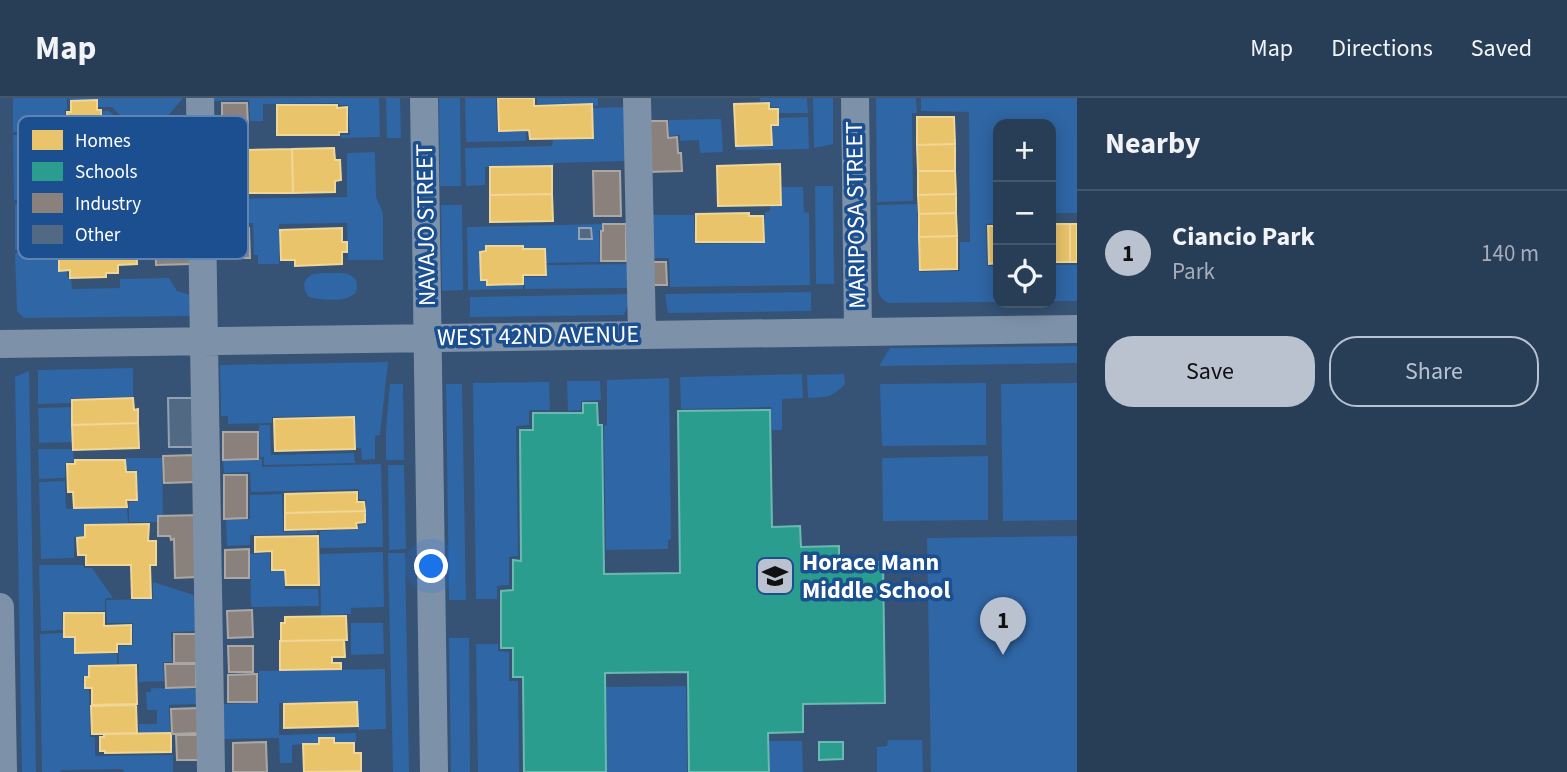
<!DOCTYPE html>
<html lang="en">
<head>
<meta charset="utf-8">
<style>
	:root { --surface:#283e57; --page:#30455d; --text:#f1f3f6; --muted:#a5aeba; --line:#44576d; --accent:#b9c2ce }
	body { margin:0; font-family:"Source Sans 3",sans-serif; background:var(--page); color:var(--text) }
	.controls { position:absolute; right:21px; top:21px; display:grid; overflow:hidden; border-radius:14px; box-shadow:0 4px 18px #0003 }
	.controls button { width:63px; height:63px; display:grid; place-items:center; padding:0; border:0; border-bottom:2px solid var(--line); background:var(--surface); color:var(--text); font:35px sans-serif }
	.you { position:absolute; left:432px; top:469px; width:24px; height:24px; margin:-18px; border:5px solid #fff; border-radius:50%; background:#1a73e8; box-shadow:0 0 0 10px #1a73e833 }
	.badge { display:grid; place-items:center; width:46px; height:46px; border-radius:50%; background:var(--accent); color:#111; font-size:23px; font-weight:700 }
	.pin { position:absolute; translate:-50% -58px; filter:drop-shadow(0 2px 4px #0008) }
	.pin::after { content:''; position:absolute; top:37px; width:24px; height:21px; background:inherit; clip-path:polygon(0 0,100% 0,50% 100%) }
	.list { margin:0; padding:0; list-style:none }
	h2 { display:flex; justify-content:space-between; align-items:center; height:91px; margin:0; padding:0 28px; font-size:30px }
	h2 small { font-size:23px; font-weight:400; color:var(--muted) }
	.list li { display:grid; grid-template-columns:46px 1fr auto; gap:21px; align-items:center; box-sizing:border-box; height:126px; padding:0 28px; border-top:2px solid var(--line) }
	.list b { display:block; font-size:26px; white-space:nowrap }
	.list p { margin:0; font-size:23px; white-space:nowrap; color:var(--muted) }
	.list em { font-size:23px; font-style:normal; color:var(--muted) }
	.actions { display:flex; gap:14px; padding:21px 28px }
	.actions a { flex:1; padding:16px 0; border:2px solid var(--accent); border-radius:28px; text-align:center; font-size:24px; color:var(--accent) }
	.actions .main { background:var(--accent); color:#111 }
	.icon { flex:none; width:38px; height:38px; fill:none; stroke:currentColor; stroke-width:2; stroke-linecap:round; stroke-linejoin:round }
	.map { position:relative; flex:none; width:1077px; height:674px; overflow:hidden }
	header { display:flex; align-items:center; gap:42px; box-sizing:border-box; height:98px; padding:0 35px; background:var(--surface); border-bottom:2px solid var(--line) }
	header strong { font-size:33px }
	nav { display:flex; gap:38px; margin-inline-start:auto; font-size:24px }
	main { display:flex }
	aside { flex:1; background:var(--surface) }
	.map>svg:first-child { display:block }
	.green { fill:#2f66a5 }
	.homes { fill:#e9c46a; stroke:#f0d697; stroke-width:2 }
	.schools { fill:#2a9d8f; stroke:#6abab1; stroke-width:2 }
	.industry { fill:#8a817c; stroke:#ada7a3; stroke-width:2 }
	.building { fill:#526984; stroke:#92a2b6; stroke-width:2 }
	.lines { fill:none; stroke-linecap:round; stroke-linejoin:round }
	.minor { stroke:#7d92a8; stroke-width:28 }
	.labels { text-anchor:middle; dominant-baseline:central; stroke-width:7; stroke-linejoin:round; paint-order:stroke }
	.street-label { font-size:24px; fill:#fff; stroke:#1b4f8f }
	.poi-label { font-size:24px; font-weight:bold; fill:#fff; stroke:#1b4f8f; text-anchor:start }
	.key { fill:#1b4f8f; stroke:#5f84b1; stroke-width:2 }
	.key-label { font-size:19px; fill:#fff }
</style>
</head>
<body>
<header>
<strong>Map</strong>
<nav><a>Map</a><a>Directions</a><a>Saved</a></nav>
</header>
<main>
<div class="map">
<svg width="1077" height="674" viewBox="0 0 1077 674">
	<rect width="100%" height="100%" fill="#365274"/>
	<path class="green" d="M13,0H67V12H65V27H60V33L13,34Z
		M69,0H183L167,19V22H125L112,9H98V2H69Z
		M214,0H379L380,39L341,40V37H350L348,7H339L338,5L263,6V23H250L249,2L214,3Z
		M386,0H400L401,40H387Z
		M439,0H460L461,88H440Z
		M465,0H496L497,34H526V43L466,44Z
		M537,0H598V8H594L593,5L537,6Z
		M760,0H807L808,15H779V9H771L770,3L760,4Z
		M813,0H833V46L814,50Z
		M876,0H916L917,15H912L913,103L877,104Z
		M921,0H1077V115H1051V26H998V125L986,126L987,168L998,169V204L889,205C883,203 880,199 878,193L877,107L917,106L919,174L960,173V144H970L969,14L921,13Z
		M624,9L625,63L554,65V68L485,69V87L466,88L465,50L552,48L553,42L594,41L593,10Z
		M103,13H109L124,26L156,25L157,100H195V126L154,127V132H101L100,105H112L111,74L59,75V84L54,85L55,101L14,102L13,37H62V51H66V55L103,54Z
		M808,19L809,51L736,52V49H773V28H779V20Z
		M721,21L723,54L700,55L699,42L680,43V37L669,38V22Z
		M375,54L376,99L383,115V162H348L347,125L279,126V166H258V157H254L253,125L221,126L220,101L347,99V55Z
		M815,88H833L834,186H816Z
		M782,89H803L804,114L809,115L810,187L670,189L669,160H650V117H694L695,146L764,145L765,114L770,113V108H782Z
		M55,105L56,125L99,124V133H68V137H57V150L15,152V106Z
		M441,107H462L463,192L442,193Z
		M602,126V132L599,133L600,164L546,165L545,150L524,151V147L486,148L485,153H480V182H486V188L523,187V191L468,192L467,129Z
		M15,155H58V173H67L68,180H71L72,191L120,190V181L169,180L177,193L198,199L190,218L24,220L17,213Z
		M628,166V190L525,191L524,179H547V167Z
		M1051,167H1077V203H1051Z
		M313,176C321,175 345,173 352,178C355,180 357,183 357,187C359,207 321,202 309,199C302,191 302,181 313,176Z
		M811,194V213L668,215L665,196Z
		M629,196V204L624,217L470,219V199Z
		M1077,248V265L879,268L890,250Z
		M388,264L380,337L375,338V361L362,362L361,350H356L355,318L272,319V325L228,326V318H221L220,267Z
		M133,270V299L71,300V305L38,306V272Z
		M29,273L36,674H22L15,279Z
		M802,276L803,300L782,301V332H772L771,309L681,311L680,279Z
		M844,276L845,286C832,300 826,299 808,300L807,277Z
		M669,280L671,441L668,442V451L606,452L604,328L607,327V282Z
		M567,283H600L601,302L581,303V312L568,313Z
		M549,284L550,312H529V327L516,328L518,458L509,459V487L497,488V501H476L473,285Z
		M986,285V347L882,348L880,286Z
		M1077,285V422L1003,423L1001,286Z
		M390,286H403L404,362H386V331Z
		M446,286H462L466,502H449Z
		M71,309L72,344L39,345L38,310Z
		M259,327H270L271,357L354,355L355,365L264,367V359H260Z
		M38,351H72L73,353L74,364L65,365V380L39,381Z
		M988,358V422L883,423L882,360Z
		M126,360H162L163,417H157V424H129V404L138,403L137,373L126,372Z
		M262,361V369L381,366L383,449L320,450V433L359,431V427L366,426V402L359,401V391L251,394L250,374L224,375L223,363Z
		M388,367H404L406,451L389,452Z
		M65,383L66,411L127,410L128,425L84,426V438L74,439V460L41,461L39,384Z
		M282,396L283,434L317,433V436L250,437V447L227,448L226,422L250,421V397Z
		M1077,438V674H931L927,440Z
		M383,454L384,509L351,510V516L321,517L320,456Z
		M270,455V473H284L285,491H318L319,508L251,509L250,456Z
		M388,455H405L409,674H393Z
		M39,467H83L84,470H92L113,500H105V513L62,514L63,532L41,533Z
		M153,484L197,498L198,533L171,534L172,564H163L164,583L139,584V566L119,567V548L133,547V525H107L106,502L153,501Z
		M351,525H383L384,556L351,557Z
		M63,535L64,539H75V556H117V566L88,567V578H83L84,591L89,592L90,639H95V658L173,657V674H124L123,671L61,672L60,674H42L40,536Z
		M449,540H469L470,674H451Z
		M476,546H498V553L509,554V583H518L519,674H478Z
		M385,571L386,631L358,632L357,603L279,605V637L356,635V644H335L334,639H318V645L292,647V665H280L279,640L224,641L223,606L259,605V573Z
		M686,588L687,674H607L606,589Z
		M151,590L196,591V606L169,607L170,635H139V626H157V612H147L146,594H151Z
		M888,642H922L923,674H877V649L887,648Z
		M769,643H802L803,674H770Z"/>
	<path class="homes" d="M498,0H534V8L592,6L593,40L530,41L529,32L499,33Z
		M97,2V12H101L102,54H68L67,50H63V28H67V14H71V3Z
		M769,5V11H778V27H771L772,47L736,48L734,6Z
		M277,7H337V10L347,9V34H339V37H277Z
		M917,19H954L955,46L917,47Z
		M955,46V73H918L917,47Z
		M334,50L335,62H340L341,82L335,83V94L293,95L292,51Z
		M292,51L293,95H247L246,52Z
		M780,66L781,107L718,108L717,68Z
		M552,68V96L490,97V69Z
		M918,73H955L956,96L918,97Z
		M552,96L553,123L490,124V97Z
		M956,96V115L919,116L918,97Z
		M749,115V118H763L764,144H696V116Z
		M956,115L957,138L919,139V116Z
		M1051,126H1070V164H1051Z
		M1070,126H1077V164H1070Z
		M988,128H998V165L989,166Z
		M342,130V144H347V154H342V166L295,168V162H281L280,132Z
		M136,135L137,166L118,167V175H106V179L70,180V172L59,173V140L69,139V136Z
		M957,138V171L920,172L919,139Z
		M486,148H523V151H545L546,177H523V186L487,187V182H481L480,154L486,153Z
		M133,300L134,312L138,311V325L72,327V302Z
		M354,319L355,351L275,353L274,321Z
		M138,325L139,350L73,352L72,327Z
		M75,362H125L126,374H136L137,402H126L127,409L74,410L73,394H68L67,366H75Z
		M357,394V404H364L365,413L285,415V396Z
		M365,413V424L356,425L357,430L285,432V415Z
		M149,426L148,443H156V467H150L151,500H132L131,467H86V457H78L77,440L85,439V427Z
		M318,438L319,487H286L285,472H272V453L255,454V439Z
		M64,515H104V528L131,527V546H117V554L75,555V539H64Z
		M346,518L347,542L281,543V525H285V519Z
		M344,542L345,559H332V565H341V571L280,572V543Z
		M136,567L137,606L92,607V590H85V579H89V568Z
		M357,604L358,628L284,630V606Z
		M136,607L137,635L92,636L91,608Z
		M171,635V654L105,655V653H100V639H104V636Z
		M319,640H334V645H354V655H361V673L304,674L303,646H319Z"/>
	<path class="schools" d="M583,305H597L598,327H602L604,476L680,475L678,313L770,312L772,429L800,428L801,449L839,448V465L883,464L885,605L803,606V634L768,635L769,674H689L688,574L605,575L606,674H524L523,579H513V550H501V493L513,492V462L521,463L520,332H533V315H583Z
		M819,644H843V661L819,662Z"/>
	<path class="industry" d="M222,5H247L248,27L222,28Z
		M647,23H667L668,40L677,39L678,55H681L682,73L648,74Z
		M593,73H620L621,118H594Z
		M603,126H626V163H601V133H603Z
		M191,130V166L156,167L155,131Z
		M249,130L250,160H218L217,131Z
		M649,164H666L667,187H649Z
		M223,334H258V361L223,362Z
		M195,357L196,384L164,385L163,358Z
		M224,377H247V420L224,421Z
		M201,417L197,479L175,480L174,441L171,442L170,438H158V418Z
		M249,451V480H225V452Z
		M252,512L253,539L228,540L227,513Z
		M174,536H200L201,565H174Z
		M228,548H253V574H229Z
		M165,566H196V589L166,590Z
		M257,576V604H228V577Z
		M198,610L199,635L172,636L171,611Z
		M176,637H200L201,662H177Z
		M266,644L267,674H233V645Z"/>
	<path class="building" d="M579,130H591L592,141H579Z
		M168,300H193L194,349H169Z"/>
	<g class="lines">
		<path class="minor" d="M200,0L211,674
			M424,0L434,674
			M637,0L642,236
			M855,0L858,234
			M0,246L1077,231
			M0,509L3,674"/>
	</g>
	<defs>
		<symbol id="school-square" viewBox="-11 -11 22 22"><rect x="-9" y="-9" width="18" height="18" rx="4" fill="#b9c2ce" stroke="#1b4f8f"/><path d="M0-5L7-2L0 1L-7-2ZM-4 1L0 2.5L4 1V4Q0 6-4 4Z" fill="#111"/></symbol>
	</defs>
	<g fill-rule="evenodd">
		<use href="#school-square" x="753" y="456" width="44" height="44"/>
	</g>
	<g class="labels">
		<g class="street-label">
			<text transform="translate(856 117) rotate(-91)">MARIPOSA STREET</text>
			<text transform="translate(426 127) rotate(-91)">NAVAJO STREET</text>
			<text transform="translate(538 238) rotate(-1)">WEST 42ND AVENUE</text>
		</g>
		<g class="poi-label">
			<text x="802" y="464">Horace Mann<tspan x="802" dy="28">Middle School</tspan></text>
		</g>
	</g>
	<rect x="18" y="18" width="230" height="143" rx="10" class="key"/>
	<rect x="32" y="32" width="31" height="20" fill="#e9c46a"/>
	<rect x="32" y="64" width="31" height="19" fill="#2a9d8f"/>
	<rect x="32" y="95" width="31" height="20" fill="#8a817c"/>
	<rect x="32" y="127" width="31" height="19" fill="#526984"/>
	<g class="key-label">
		<text x="75" y="49">Homes</text>
		<text x="75" y="80">Schools</text>
		<text x="75" y="112">Industry</text>
		<text x="75" y="143">Other</text>
	</g>
</svg>
<div class="controls">
<button>+</button>
<button>−</button>
<button><svg class="icon" aria-label="locate" viewBox="0 0 24 24"><circle cx="12" cy="12" r="6"/><path d="M12 2v4M12 18v4M2 12h4M18 12h4"/></svg></button>
</div>
<div class="you"></div>
<div class="pin badge" style="left:1003px;top:557px">1</div>
</div>
<aside>
<h2>Nearby<small></small></h2>
<ul class="list">
<li><span class="badge">1</span><div><b>Ciancio Park</b><p>Park</p></div><em>140 m</em></li>
</ul>
<div class="actions"><a class="main">Save</a><a>Share</a></div>
</aside>
</main>
</body>
</html>
